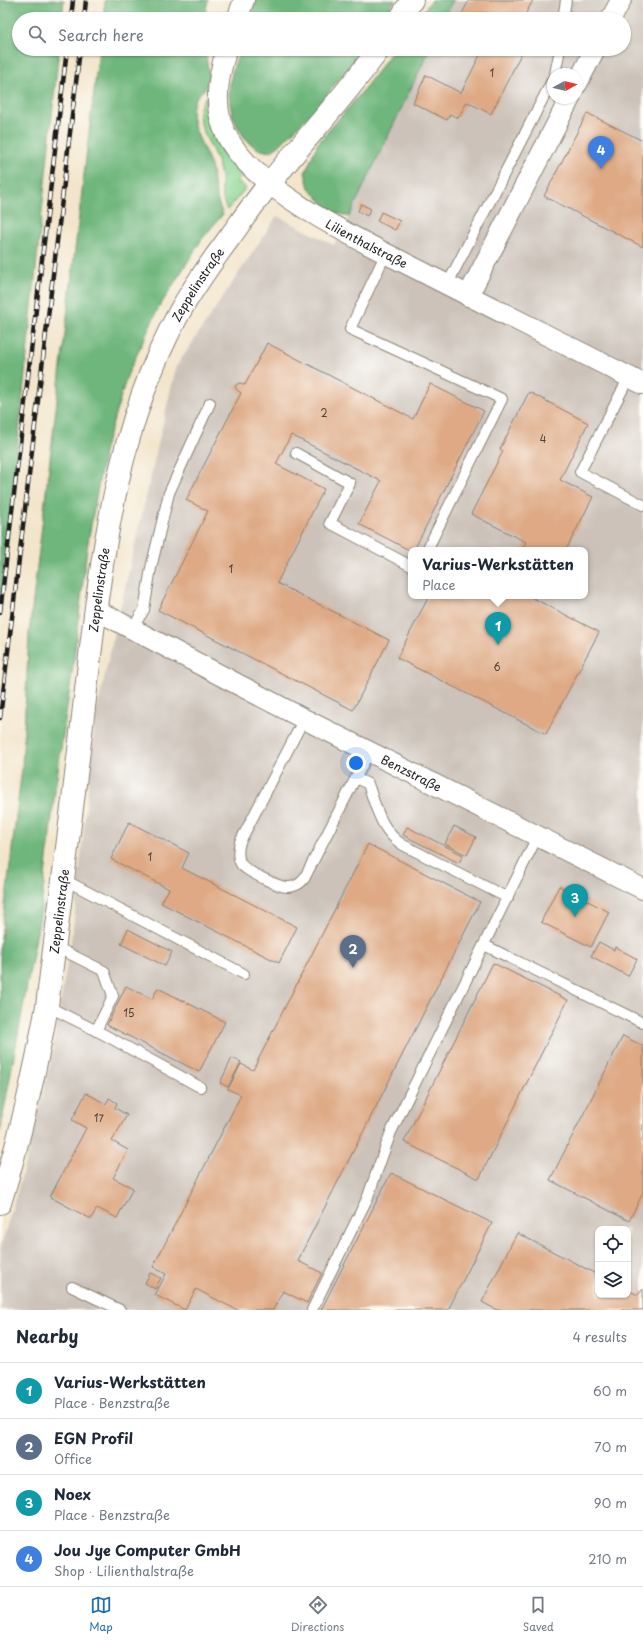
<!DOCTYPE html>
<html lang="en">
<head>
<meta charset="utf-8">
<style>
	:root { --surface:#fff; --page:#f6f6f7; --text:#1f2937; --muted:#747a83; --line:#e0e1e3; --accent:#1f6fb2 }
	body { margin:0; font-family:"Playpen Sans",sans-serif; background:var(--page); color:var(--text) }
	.controls { position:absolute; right:12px; bottom:12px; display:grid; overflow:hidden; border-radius:8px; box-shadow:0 1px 3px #0004 }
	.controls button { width:36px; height:36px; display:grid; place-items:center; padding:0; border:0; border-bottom:1px solid var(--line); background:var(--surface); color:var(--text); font:20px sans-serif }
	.compass { position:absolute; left:547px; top:68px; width:36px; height:36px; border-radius:50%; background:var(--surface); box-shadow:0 1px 3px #0004; rotate:82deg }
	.you { position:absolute; left:356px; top:763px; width:14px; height:14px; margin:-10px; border:3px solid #fff; border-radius:50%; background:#1a73e8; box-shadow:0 0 0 6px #1a73e833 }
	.badge { display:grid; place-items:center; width:26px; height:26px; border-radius:50%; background:var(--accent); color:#fff; font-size:13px; font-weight:700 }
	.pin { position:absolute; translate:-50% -33px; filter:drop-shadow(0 1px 2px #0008) }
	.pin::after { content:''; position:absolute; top:21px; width:14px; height:12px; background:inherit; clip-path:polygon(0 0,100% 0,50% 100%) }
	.popup { position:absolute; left:408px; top:547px; width:180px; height:52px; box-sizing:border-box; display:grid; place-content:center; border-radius:8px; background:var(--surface); filter:drop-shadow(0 1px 3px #0005); font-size:13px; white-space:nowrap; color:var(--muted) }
	.popup b { font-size:15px; color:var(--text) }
	.popup::after { content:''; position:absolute; left:50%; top:100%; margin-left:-8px; border:8px solid transparent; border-top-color:var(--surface) }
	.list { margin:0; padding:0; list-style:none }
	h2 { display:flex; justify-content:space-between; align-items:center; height:52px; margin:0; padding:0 16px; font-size:17px }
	h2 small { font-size:13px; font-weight:400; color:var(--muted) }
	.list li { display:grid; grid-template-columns:26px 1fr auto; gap:12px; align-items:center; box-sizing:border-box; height:56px; padding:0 16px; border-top:1px solid var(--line) }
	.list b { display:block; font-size:15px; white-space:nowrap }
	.list p { margin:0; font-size:13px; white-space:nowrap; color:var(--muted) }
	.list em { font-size:13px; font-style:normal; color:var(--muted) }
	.icon { flex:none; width:22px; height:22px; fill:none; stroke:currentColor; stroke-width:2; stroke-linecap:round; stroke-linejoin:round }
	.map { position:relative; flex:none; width:643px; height:1310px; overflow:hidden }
	.search { position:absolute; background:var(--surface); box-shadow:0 1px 3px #0004; left:12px; right:12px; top:12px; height:44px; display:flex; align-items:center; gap:10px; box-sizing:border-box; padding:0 14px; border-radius:22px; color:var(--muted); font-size:15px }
	.sheet { height:276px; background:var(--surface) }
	nav { display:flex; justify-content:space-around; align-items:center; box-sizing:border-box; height:56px; border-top:1px solid var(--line); background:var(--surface); font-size:11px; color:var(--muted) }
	nav a { display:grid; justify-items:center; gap:2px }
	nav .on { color:var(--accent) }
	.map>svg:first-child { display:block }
	.industrial { fill:#ccc2b9; fill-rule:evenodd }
	.green { fill:#89d491; stroke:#527856 }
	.forest { fill:#6eb67b; stroke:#45694c }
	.building { fill:#dea984 }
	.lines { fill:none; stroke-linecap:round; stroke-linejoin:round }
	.lane-casing { stroke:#888074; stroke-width:12 }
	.street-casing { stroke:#888074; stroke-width:22 }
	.secondary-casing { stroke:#888074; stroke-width:24 }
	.lane { stroke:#fff; stroke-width:10 }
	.street { stroke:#fff; stroke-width:20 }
	.secondary { stroke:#fff; stroke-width:22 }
	.rail-casing { stroke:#1c1c1c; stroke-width:4.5 }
	.rail { stroke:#fdfcf7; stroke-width:3; stroke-dasharray:9; stroke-linecap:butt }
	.labels { text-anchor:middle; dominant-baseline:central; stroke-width:3; stroke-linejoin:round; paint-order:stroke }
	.number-label { font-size:10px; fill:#4c3f36 }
	.street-label { font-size:12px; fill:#1c1c1c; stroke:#fdfcf7 }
</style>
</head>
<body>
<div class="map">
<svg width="643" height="1310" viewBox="0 0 643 1310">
	<rect width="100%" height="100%" fill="#fdfcf7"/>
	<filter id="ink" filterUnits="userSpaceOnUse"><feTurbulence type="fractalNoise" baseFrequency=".025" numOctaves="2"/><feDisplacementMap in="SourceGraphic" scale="8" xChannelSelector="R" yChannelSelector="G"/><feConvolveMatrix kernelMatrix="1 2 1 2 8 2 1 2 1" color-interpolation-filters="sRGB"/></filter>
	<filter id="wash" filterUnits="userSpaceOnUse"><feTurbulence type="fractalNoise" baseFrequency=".012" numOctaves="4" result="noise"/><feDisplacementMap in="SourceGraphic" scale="16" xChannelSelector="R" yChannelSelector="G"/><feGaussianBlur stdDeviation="0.9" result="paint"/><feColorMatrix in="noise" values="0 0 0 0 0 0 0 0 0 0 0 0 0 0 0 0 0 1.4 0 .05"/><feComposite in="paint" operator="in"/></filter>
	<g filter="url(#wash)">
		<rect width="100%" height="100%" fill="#f3e5cb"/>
		<path class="industrial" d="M453,0H643V1310H0V1249L18,1190L50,1065L74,922L96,713L176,367L277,216L334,245L349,217L430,49H624V19H444ZM553,74H577V98H553ZM411,550H585V596H411ZM598,1229H628V1295H598Z"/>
		<path class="green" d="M206,96C208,136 217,144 242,174L237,181L246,188L227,210C220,197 223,184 220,171C216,152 202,135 199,116C199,108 202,102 206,96Z"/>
		<path class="forest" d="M0,0H64L62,19H19V49H59L0,612Z
			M105,0H208L204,19H103Z
			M255,0H395L383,19H250Z
			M432,0H453L444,19H417Z
			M99,49H205L209,75L206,88C176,109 203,141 211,166C213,174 213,180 215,188C216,197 219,206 223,214L202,239L158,309L127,376L105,448L87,548L73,666L55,791L41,910L0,1132V946L22,768L29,634Z
			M241,49H363L318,106L279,146L270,152C265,151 259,150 255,147C237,135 226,106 230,84C231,72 236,60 241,49Z
			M394,49H430L349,217L334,212L323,203L309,188L305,173L318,143L361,93Z"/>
		<g id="blocks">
			<path class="building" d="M469,0H533L523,19H462L460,18Z
				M483,49H521L523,50L491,114L467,102L458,118L450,114L447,120L413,103L426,75L461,93Z
				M587,113L643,141V247L544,196Z
				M361,204L371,209L367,216L358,211Z
				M381,212L400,221L395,230L377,221Z
				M267,343L413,419L430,384L484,411L414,550L411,551L359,524L381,481L291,435L276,464L324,489L277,583L389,640L353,710L158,610L208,511L186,500L241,393L237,390L235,387L237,384L240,383L245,385Z
				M529,392L588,423L560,480L593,497L566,550H522L526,542L471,514L503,451L500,449Z
				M429,596H529L599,632L546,734L397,658Z
				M129,822L189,853L182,868L297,927L279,963L161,903L169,889L111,859Z
				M454,826L476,837L467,855L445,844Z
				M407,827L463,855L459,863L403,835Z
				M368,844L480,902L301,1254L298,1261L322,1273L307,1303L283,1291L273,1310H237L196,1289L185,1310L155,1295L166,1274L153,1267L241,1095L228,1089L241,1064L253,1070Z
				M559,886L609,912L591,947L541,922Z
				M128,929L172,952L165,966L121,944Z
				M599,942L614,950L615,947L637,959L628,976L591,956Z
				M493,963L568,1000L479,1179L404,1142Z
				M126,986L152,999L158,988L225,1022L199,1072L107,1025Z
				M623,1036L643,1046V1193L629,1221L550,1180Z
				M232,1058L241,1062L228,1087L220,1083Z
				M86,1093L106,1104L109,1098L117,1103L115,1108L127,1115L112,1141L128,1150L113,1178L133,1188L117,1218L97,1208L91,1219L50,1197L86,1128L72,1120Z
				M391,1173L492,1223L448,1310H321Z
				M517,1233L598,1275V1295H628V1290L638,1295L643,1289V1310H497L482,1302Z
				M150,1273L161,1278L155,1289L145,1283Z"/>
		</g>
	</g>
	<g filter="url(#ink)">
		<use href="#blocks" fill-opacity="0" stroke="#888074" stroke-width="1"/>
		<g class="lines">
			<defs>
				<path id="lane" d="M563,19L566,0
					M555,74L560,49
					M386,253L350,329L502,399L427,550
					M447,285L553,79
					M629,377L580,472L643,505
					M296,453L350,483L330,523L411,566
					M132,629L144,610L151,568L169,493L210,403
					M304,719L240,842C238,849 237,857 241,864C246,871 280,888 288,887C295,887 300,884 304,879L369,752
					M356,778L368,784C376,807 381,831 403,845L508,898
					M63,879L244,974
					M484,945L643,1023
					M54,946L104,971L113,996L96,1031
					M47,1006L103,1034L200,1087
					M72,1287L120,1310
					M312,1310L367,1199L391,1132L538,835"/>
				<g id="street">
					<path d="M237,19L244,0"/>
					<path d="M611,19L621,0"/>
					<path id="s1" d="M227,49C217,78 212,112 229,140C263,198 373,246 432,277C502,313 573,348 643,384"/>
					<path d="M577,84L595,49"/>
					<path d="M468,296L570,98"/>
					<path id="s2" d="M96,610L304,719L643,889"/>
				</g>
				<g id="secondary">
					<path d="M400,19L412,0"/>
					<path id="s3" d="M0,1203C20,1138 35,1073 47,1006C59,909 72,813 83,716C99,579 112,433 180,311C195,285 212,261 230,237C243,219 256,200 270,183C306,138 345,96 379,49"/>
				</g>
			</defs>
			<use href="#lane" class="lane-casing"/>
			<use href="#street" class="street-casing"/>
			<use href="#secondary" class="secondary-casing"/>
			<use href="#lane" class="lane"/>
			<use href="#street" class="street"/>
			<use href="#secondary" class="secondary"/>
			<defs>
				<path id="rail" d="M71,19L73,0
					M84,19L86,0
					M0,612L67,49
					M0,718L80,49"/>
			</defs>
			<use href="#rail" class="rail-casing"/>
			<use href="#rail" class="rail"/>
		</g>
	</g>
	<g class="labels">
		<g class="number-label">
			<text x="492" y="72">1</text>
			<text x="324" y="412">2</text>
			<text x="543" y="438">4</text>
			<text x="231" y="568">1</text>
			<text x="497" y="666">6</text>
			<text x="150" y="856">1</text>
			<text x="129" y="1012">15</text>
			<text x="99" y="1117">17</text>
		</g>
		<g class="street-label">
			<text stroke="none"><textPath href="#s1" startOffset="268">Lilienthalstraße</textPath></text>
			<text stroke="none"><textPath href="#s3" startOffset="946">Zeppelinstraße</textPath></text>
			<text stroke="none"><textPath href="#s3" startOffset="622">Zeppelinstraße</textPath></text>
			<text stroke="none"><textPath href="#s2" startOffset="355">Benzstraße</textPath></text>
			<text stroke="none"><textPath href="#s3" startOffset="298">Zeppelinstraße</textPath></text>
		</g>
	</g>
</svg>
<div class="controls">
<button><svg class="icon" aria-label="locate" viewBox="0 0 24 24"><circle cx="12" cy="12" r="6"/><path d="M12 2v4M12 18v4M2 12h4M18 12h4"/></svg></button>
<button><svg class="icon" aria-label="layers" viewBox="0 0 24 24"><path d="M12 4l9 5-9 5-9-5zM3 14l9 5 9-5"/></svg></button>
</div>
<svg class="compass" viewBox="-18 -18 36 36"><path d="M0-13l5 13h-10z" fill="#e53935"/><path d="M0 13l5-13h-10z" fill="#747a83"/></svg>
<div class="you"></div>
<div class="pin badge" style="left:498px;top:645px;background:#0f9aa8">1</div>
<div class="popup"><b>Varius-Werkstätten</b>Place</div>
<div class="pin badge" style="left:353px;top:968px;background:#5c6f8a">2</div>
<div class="pin badge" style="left:575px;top:917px;background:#0f9aa8">3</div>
<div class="pin badge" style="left:601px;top:169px;background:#3f7fe0">4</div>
<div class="search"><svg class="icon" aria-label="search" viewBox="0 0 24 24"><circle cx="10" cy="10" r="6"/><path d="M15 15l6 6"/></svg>Search here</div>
</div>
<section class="sheet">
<h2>Nearby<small>4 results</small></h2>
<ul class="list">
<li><span class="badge" style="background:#0f9aa8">1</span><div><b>Varius-Werkstätten</b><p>Place · Benzstraße</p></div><em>60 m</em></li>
<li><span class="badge" style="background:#5c6f8a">2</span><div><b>EGN Profil</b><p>Office</p></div><em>70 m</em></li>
<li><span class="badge" style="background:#0f9aa8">3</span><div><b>Noex</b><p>Place · Benzstraße</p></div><em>90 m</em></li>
<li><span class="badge" style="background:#3f7fe0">4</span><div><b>Jou Jye Computer GmbH</b><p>Shop · Lilienthalstraße</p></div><em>210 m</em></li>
</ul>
</section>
<nav>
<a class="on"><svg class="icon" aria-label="map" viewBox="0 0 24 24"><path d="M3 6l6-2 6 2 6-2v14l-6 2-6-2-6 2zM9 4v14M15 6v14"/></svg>Map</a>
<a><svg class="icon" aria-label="directions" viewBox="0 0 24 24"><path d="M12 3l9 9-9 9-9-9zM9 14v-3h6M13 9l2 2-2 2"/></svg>Directions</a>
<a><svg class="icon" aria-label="saved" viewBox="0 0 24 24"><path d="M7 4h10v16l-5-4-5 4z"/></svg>Saved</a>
</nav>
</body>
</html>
